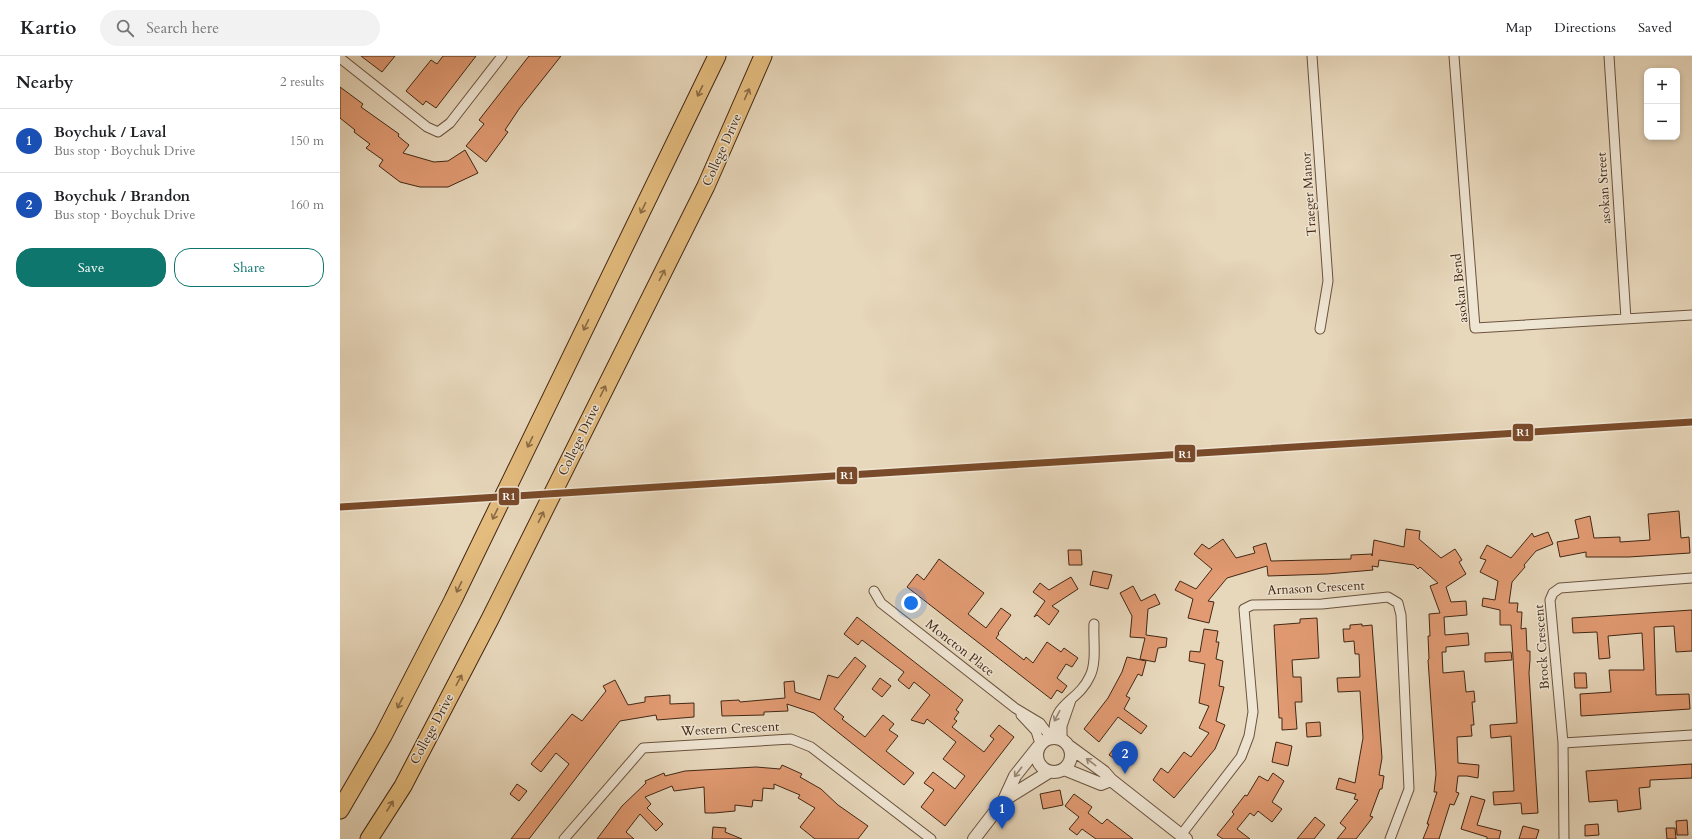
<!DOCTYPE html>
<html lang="en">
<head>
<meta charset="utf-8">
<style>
	:root { --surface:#fff; --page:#f2f2f2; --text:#202124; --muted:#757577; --line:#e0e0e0; --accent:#0f766e }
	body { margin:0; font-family:Cardo,serif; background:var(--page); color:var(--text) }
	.controls { position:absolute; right:12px; top:12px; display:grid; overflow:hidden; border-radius:8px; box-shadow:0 2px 6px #0003 }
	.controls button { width:36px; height:36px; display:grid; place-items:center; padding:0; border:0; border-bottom:1px solid var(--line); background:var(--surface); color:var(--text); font:20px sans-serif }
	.you { position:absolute; left:571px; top:547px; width:14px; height:14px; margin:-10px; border:3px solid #fff; border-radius:50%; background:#1a73e8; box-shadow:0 0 0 6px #1a73e833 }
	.badge { display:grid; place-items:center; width:26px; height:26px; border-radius:50%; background:var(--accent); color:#fff; font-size:13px; font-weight:700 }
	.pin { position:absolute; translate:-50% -33px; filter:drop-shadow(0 1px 2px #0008) }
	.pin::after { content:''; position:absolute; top:21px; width:14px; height:12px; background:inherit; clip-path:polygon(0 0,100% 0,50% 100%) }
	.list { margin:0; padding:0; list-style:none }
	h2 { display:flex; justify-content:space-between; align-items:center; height:52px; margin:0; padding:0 16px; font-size:17px }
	h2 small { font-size:13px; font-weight:400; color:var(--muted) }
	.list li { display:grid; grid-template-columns:26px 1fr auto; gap:12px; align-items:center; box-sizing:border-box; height:64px; padding:0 16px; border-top:1px solid var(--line) }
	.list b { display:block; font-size:15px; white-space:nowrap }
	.list p { margin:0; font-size:13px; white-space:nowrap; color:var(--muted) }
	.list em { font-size:13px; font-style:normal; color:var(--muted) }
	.actions { display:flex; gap:8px; padding:12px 16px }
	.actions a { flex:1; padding:9px 0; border:1px solid var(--accent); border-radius:16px; text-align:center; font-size:14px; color:var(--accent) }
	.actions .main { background:var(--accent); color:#fff }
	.icon { flex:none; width:22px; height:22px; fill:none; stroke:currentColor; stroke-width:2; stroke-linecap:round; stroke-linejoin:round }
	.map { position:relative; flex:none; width:1352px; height:783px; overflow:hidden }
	header { display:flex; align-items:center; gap:24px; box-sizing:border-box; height:56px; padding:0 20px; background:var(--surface); border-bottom:1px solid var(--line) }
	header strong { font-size:19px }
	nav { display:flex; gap:22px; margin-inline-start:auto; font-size:14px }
	.search { width:280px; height:36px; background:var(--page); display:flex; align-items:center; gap:10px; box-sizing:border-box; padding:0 14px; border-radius:22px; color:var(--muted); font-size:15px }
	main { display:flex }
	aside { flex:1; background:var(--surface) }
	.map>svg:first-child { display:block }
	.building { fill:#e19a72; stroke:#422714 }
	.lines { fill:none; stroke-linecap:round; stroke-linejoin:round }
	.minor-casing { stroke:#6b533e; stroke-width:11 }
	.tertiary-casing { stroke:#6b533e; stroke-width:14 }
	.motorway-casing { stroke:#422714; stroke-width:19 }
	.minor { stroke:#efe5d3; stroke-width:9 }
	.tertiary { stroke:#efe5d3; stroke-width:12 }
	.motorway { stroke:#e4bc7e; stroke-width:17 }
	.rail-1-casing { stroke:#efe5d3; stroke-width:10 }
	.rail-1 { stroke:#7a4b2a; stroke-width:7 }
	.oneway { stroke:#8b6a44 }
	.oneway2 { stroke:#988674 }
	.labels { text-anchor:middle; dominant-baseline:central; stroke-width:3; stroke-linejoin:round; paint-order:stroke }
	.street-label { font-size:13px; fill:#422714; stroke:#efe5d3 }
	.line-badge { stroke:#efe5d3; stroke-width:1.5 }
	.badge-label { font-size:11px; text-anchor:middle; font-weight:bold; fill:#fff }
</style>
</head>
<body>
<header>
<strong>Kartio</strong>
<div class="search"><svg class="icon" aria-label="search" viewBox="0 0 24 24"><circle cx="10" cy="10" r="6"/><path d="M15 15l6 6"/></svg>Search here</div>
<nav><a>Map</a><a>Directions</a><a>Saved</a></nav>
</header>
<main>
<aside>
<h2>Nearby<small>2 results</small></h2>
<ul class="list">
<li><span class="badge" style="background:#1a4fb4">1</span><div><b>Boychuk / Laval</b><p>Bus stop · Boychuk Drive</p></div><em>150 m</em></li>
<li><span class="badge" style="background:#1a4fb4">2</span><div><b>Boychuk / Brandon</b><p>Bus stop · Boychuk Drive</p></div><em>160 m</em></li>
</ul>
<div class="actions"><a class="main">Save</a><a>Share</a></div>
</aside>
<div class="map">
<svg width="1352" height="783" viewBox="0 0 1352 783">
	<rect width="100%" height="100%" fill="#e7d7bb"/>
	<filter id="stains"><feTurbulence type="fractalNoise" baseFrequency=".005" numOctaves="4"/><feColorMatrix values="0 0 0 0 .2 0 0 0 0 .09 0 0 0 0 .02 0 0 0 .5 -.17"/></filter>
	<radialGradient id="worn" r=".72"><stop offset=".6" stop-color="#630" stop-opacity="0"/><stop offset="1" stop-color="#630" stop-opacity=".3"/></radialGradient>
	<path class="building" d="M21,0H55L42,16Z
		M103,0H136L96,52L86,45L83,49L66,35L91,4L97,8Z
		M189,0H221L179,53L165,74L168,76L146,106L126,90L144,68L139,64Z
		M0,31L23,48L21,51L59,78L58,80L69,89L63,97L94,106L108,105L125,94L138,117L108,131H80L60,126L39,110L43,104L26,92L30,88L14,76L15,74L0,62Z
		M1339,455L1341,482L1349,481L1350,497L1289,501H1246V496L1220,501L1217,486L1239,482L1235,464L1250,460L1254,482L1280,481V486L1310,484L1308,458Z
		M1066,473L1080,475L1079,483L1101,502L1115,493L1122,504L1119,506L1126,518L1106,531L1111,546L1126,545L1127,559L1104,561L1105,579L1128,577L1129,589L1106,591V596H1102L1103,617L1124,615L1126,636L1134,635L1135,646H1132L1134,669H1131L1132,680L1117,681L1118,707L1139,709L1138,722L1127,720H1118L1116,736L1119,737L1114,749L1110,748L1099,783H1083L1089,768H1087L1097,736H1094L1096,718L1088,604L1089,603L1088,580H1090L1089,558L1100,557L1090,530L1098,527L1080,511L1078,513L1074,509L1039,504L1038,511L1032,510L1033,514L987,518L928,520L927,510L887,522L868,545L874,546L869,567L848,562L853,543L835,534L840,525L856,533L872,513L854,498L862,488L869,493L883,483L896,502L915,497L913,491L926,487L931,505L1011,503V499L1032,498V500L1034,484L1064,491Z
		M1208,476L1213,488L1196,495L1184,509L1185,511L1172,526L1169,547H1178L1177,556H1182L1181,573L1186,572L1187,595H1190V604L1189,617L1198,757L1182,758L1181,747L1154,749L1153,736L1174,735L1171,680L1151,682L1150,669L1177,667L1171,569H1160V554L1142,550L1143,542L1155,544L1158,525L1140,516L1146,504L1140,502L1147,489L1171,502L1192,477L1194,481Z
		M728,494H741L742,509H729Z
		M599,503L644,537L628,558L646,572L661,552L671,559L658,577L659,578L656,582L684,604L686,601L693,607L707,586L721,596L724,592L738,602L732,611L726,608L717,622L727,630L722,637L717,634L711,643L567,531L577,518L584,524Z
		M753,515L772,519L768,533L750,529Z
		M731,521L738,533L712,550L719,555L709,569L697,559L694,561L705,545L693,536L700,527L709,534Z
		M793,530L801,545L815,538L820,548L808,553L806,579L827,582L826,591L818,592L815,606L800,603L805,582L790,581L792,560L780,537Z
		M1352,554V595L1336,596L1334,570L1314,571L1316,639L1349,638L1350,653L1241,660L1240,638L1271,636L1269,614H1304L1302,577L1268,580L1270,602L1259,603L1257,576L1233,577L1232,562Z
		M517,561L623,644L616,654L619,656L614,663L617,665L612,671L644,696L654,683L650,680L659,669L674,681L605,770L581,751L594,734L584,727L593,716L615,733L625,720L603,703L616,686L587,663L584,668L571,664L590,639L574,626L569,633L558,624L564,616L522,584L518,589L504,578Z
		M977,562L979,602L952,604L953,621H961L962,646H955L957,673L942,674V662H939L934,569L960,567V563Z
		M1022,568V570L1032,569L1042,702L1039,719L1044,720L1042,733H1040L1030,760L1033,761L1016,783H997L1006,772L1000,767L1018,744L1014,743L1016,738L996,733L999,722L1015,727L1023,682L1020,635L998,636L997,622L1020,621L1019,598H1015L1014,585L1004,586L1003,573H1010V569Z
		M864,573L878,575L876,586H879L876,603L883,605L879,630L884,631L876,665L885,669L875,693L834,742L813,724L821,712L828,717L844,696L851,701L869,677L859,672L869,650L859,647L865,608L849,605L850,595L860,596Z
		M1171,596L1172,604L1145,606V597Z
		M515,601L526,610L494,653L504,661L502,663L525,681L543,659L554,668L549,674L558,680L546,695L574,717L564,729L474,657L447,648L448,655L424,656V659L382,660L381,645L399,644L400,646L445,642L444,626L454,625L455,636L480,644L488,619L498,622Z
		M787,601L806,605L802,620L798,618L786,640L790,642L784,653L807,670L801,678L778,661L759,686L744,673L768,642L782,616Z
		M1234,617H1246L1247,632H1235Z
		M540,622L551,630L542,641L532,633Z
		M275,624L288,649L305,646V641L330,639V648L354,647V661L317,664L316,659L280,665L189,783H171L229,708L216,697L201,716L191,708L232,658L242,665L266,635L263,630Z
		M980,666L981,680L967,681L966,667Z
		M936,686L952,690L948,710L932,706Z
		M775,691L785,699L779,706L769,699Z
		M1352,708V722L1310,724V731L1299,732L1301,753L1278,756L1277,744L1249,746L1246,715Z
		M442,709L462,718L460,721L481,733L498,749L528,770L518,783H475L460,771L475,752L458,742L460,739L434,728V733L423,732L422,745L413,744L412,751L395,749V755L374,757H365L364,731L334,735L332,730L305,741L311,748L307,752L323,768L316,775L300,758L286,776L294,783H257L282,750L306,727L305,725L324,717L325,720L345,715L416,711L440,713Z
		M933,717L944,725L932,746L942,753L932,766L918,755L914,760L910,757L897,773L910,783H883L877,779L894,758L892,756L905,739L907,740L919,720L928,725Z
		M177,728L187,735L179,745L170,738Z
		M720,734L723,749L703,753L700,738Z
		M734,738L752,751L748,757L762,768L767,763L793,783H756L742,773L737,779L729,773L739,761L725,750Z
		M1131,740L1145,744L1137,769L1161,775L1159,783H1147V781L1121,773Z
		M975,761L985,769L974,783H957Z
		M1347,764L1348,779H1337L1336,765Z
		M1258,768L1259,779L1245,780V769Z
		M1183,770L1199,774L1196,783H1179Z
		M373,771L386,772L385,776L402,783H372Z
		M1326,772H1335L1336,783H1327Z"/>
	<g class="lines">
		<defs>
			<path id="minor" d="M972,0L988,225L980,273
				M1114,0L1135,272L1352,259
				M1269,0L1286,263
				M0,2L87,71L98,76L110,67L162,0
				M534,535L541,547L675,652L700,667L711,682
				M681,659L696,675L700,688
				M714,681C711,646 738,647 750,620C757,606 753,584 754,568
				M722,683V670L731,644
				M1223,687L1352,679
				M841,779L901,701L909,680L913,656L904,553L912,549L982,548L1048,541L1058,547L1061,559L1069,733L1050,783
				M224,783L303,692L451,683L471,691L591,783
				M1224,783L1223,687L1210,544L1213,537L1220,532L1352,522"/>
			<path id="tertiary" d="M697 699a17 17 0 1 1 34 0a17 17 0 1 1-34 0Z
				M730,691L764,716L771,724L846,783
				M724,713L761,728L771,724
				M664,744L709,716
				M634,783L664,744L675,720L698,691"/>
			<path id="motorway" d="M0,754L43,680L113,544L377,0
				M29,783L63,730L150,563L366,130L423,0"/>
		</defs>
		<use href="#minor" class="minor-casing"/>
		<use href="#tertiary" class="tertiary-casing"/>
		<use href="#motorway" class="motorway-casing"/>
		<use href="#minor" class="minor"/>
		<use href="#tertiary" class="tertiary"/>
		<use href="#motorway" class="motorway"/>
		<defs>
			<path id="rail-1" d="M0,451L1352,366"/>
		</defs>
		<use href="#rail-1" class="rail-1-casing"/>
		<use href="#rail-1" class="rail-1"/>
	</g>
	<defs><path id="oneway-shaft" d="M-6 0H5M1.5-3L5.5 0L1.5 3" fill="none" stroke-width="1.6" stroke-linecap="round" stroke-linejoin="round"/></defs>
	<g class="oneway">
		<use href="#oneway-shaft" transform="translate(360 35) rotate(116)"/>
		<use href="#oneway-shaft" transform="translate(407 38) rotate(-66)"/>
		<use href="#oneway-shaft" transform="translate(303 152) rotate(116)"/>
		<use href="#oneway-shaft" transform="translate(322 219) rotate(-63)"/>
		<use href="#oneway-shaft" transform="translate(246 269) rotate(116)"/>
		<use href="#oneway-shaft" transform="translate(263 335) rotate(-64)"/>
		<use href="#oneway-shaft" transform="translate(190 386) rotate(116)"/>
		<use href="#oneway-shaft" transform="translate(155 458) rotate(116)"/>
		<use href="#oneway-shaft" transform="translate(201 461) rotate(-64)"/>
		<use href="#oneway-shaft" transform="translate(119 531) rotate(116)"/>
		<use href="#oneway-shaft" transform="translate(119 624) rotate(-62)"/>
		<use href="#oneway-shaft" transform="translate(60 647) rotate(117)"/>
		<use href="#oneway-shaft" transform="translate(50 750) rotate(-58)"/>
	</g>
	<g class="oneway2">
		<use href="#oneway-shaft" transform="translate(717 660) rotate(118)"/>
		<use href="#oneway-shaft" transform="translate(751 706) rotate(-143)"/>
		<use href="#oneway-shaft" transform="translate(678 716) rotate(127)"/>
	</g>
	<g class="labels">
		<g class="street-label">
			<text transform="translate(382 94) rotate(-66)">College Drive</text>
			<text transform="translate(1264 132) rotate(-94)">asokan Street</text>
			<text transform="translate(969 138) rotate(-94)">Traeger Manor</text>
			<text transform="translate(1120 232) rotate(-96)">asokan Bend</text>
			<text transform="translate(239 384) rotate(-64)">College Drive</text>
			<text transform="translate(976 532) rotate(-3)">Arnason Crescent</text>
			<text transform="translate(1202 591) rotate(-94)">Brock Crescent</text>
			<text transform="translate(620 592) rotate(38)">Moncton Place</text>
			<text transform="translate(92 673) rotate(-62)">College Drive</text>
			<text transform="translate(390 673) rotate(-3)">Western Crescent</text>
		</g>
	</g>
	<g class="line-badge">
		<rect x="1172" y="367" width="22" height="19" rx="4" fill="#7a4b2a"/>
		<rect x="834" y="388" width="22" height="19" rx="4" fill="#7a4b2a"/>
		<rect x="496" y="410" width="22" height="19" rx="4" fill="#7a4b2a"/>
		<rect x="158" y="431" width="22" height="19" rx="4" fill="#7a4b2a"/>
	</g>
	<g class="badge-label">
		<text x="1183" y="380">R1</text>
		<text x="845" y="402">R1</text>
		<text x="507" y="423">R1</text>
		<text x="169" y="444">R1</text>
	</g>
	<rect width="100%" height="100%" filter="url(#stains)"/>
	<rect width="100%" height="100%" fill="url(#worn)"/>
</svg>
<div class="controls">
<button>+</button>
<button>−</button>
</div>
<div class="you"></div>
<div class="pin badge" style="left:662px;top:773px;background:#1a4fb4">1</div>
<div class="pin badge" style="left:785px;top:718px;background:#1a4fb4">2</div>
</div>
</main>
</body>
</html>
